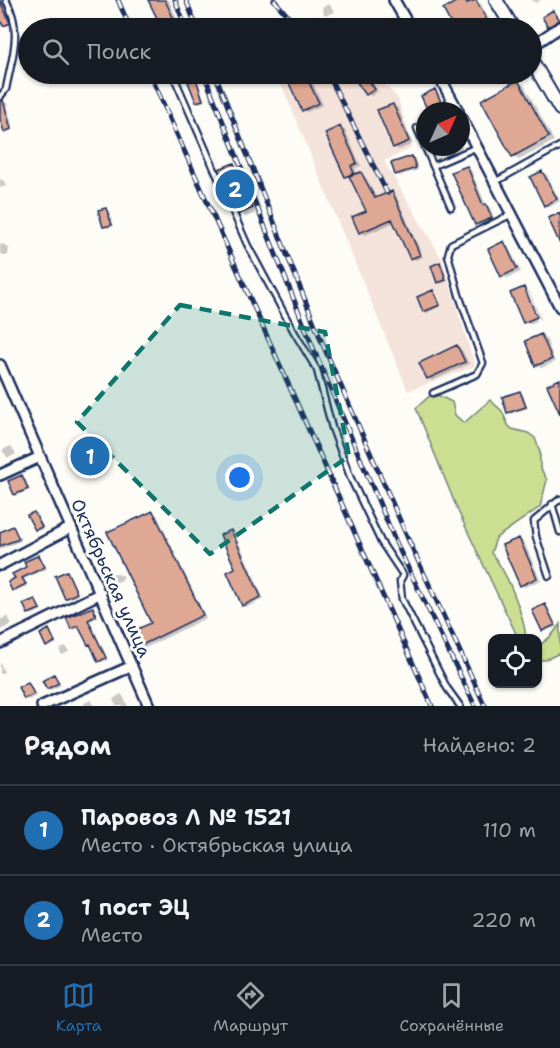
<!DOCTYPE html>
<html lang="ru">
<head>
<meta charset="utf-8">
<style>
	:root { --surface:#171b24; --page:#20242c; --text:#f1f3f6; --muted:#9ea1a6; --line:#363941; --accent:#1f6fb2 }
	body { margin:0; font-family:"Shantell Sans",sans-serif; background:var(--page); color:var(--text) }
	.controls { position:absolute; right:18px; bottom:18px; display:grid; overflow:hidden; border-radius:12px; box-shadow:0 2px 4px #0004 }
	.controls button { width:54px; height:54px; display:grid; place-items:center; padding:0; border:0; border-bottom:2px solid var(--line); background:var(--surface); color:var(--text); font:30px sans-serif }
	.compass { position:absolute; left:416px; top:102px; width:54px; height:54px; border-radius:50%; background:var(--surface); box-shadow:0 2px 4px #0004; rotate:45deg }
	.you { position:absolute; left:240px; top:478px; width:21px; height:21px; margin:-15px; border:4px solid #fff; border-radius:50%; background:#1a73e8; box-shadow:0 0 0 9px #1a73e833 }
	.badge { display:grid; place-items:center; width:39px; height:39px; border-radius:50%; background:var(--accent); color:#fff; font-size:20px; font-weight:700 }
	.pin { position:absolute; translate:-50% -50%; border:3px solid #fff; box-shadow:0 2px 6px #0006 }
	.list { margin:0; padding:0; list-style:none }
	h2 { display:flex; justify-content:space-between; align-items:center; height:78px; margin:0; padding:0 24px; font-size:26px }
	h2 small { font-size:20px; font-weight:400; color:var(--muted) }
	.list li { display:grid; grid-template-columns:39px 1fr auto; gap:18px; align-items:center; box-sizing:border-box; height:90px; padding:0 24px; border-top:2px solid var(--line) }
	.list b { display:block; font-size:22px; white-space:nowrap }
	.list p { margin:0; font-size:20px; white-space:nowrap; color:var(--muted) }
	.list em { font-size:20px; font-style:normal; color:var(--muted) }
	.icon { flex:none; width:33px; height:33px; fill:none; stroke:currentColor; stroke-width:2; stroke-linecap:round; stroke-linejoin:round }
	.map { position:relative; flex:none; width:560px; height:706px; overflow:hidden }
	.search { position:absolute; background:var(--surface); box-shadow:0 2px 4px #0004; left:18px; right:18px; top:18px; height:66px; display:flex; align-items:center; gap:15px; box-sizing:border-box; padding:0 21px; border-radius:33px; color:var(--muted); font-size:22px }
	.sheet { height:258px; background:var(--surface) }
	nav { display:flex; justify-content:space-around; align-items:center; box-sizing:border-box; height:84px; border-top:2px solid var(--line); background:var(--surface); font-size:16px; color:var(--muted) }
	nav a { display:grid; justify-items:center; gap:3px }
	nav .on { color:var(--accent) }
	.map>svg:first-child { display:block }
	.built { fill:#f4e3da }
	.green { fill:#cbde92; stroke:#738678; stroke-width:1.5 }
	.shadow { fill:#0003 }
	.building { fill:#dea895; stroke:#1b2f5e; stroke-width:1.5 }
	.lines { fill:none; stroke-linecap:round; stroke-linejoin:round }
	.service-casing { stroke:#1b2f5e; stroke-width:9 }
	.minor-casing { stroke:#1b2f5e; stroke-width:14 }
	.secondary-casing { stroke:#1b2f5e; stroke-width:16 }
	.service { stroke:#fdfcf7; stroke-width:4.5 }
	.minor { stroke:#fdfcf7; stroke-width:9 }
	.secondary { stroke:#fdfcf7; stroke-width:12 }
	.rail-casing { stroke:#1b2f5e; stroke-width:5 }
	.rail { stroke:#fdfcf7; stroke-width:3; stroke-dasharray:9; stroke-linecap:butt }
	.marked { fill:#0f766e; fill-opacity:0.2; stroke:#0f766e; stroke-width:4.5; stroke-dasharray:12 8; stroke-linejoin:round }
	.labels { text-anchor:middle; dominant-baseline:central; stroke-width:6; stroke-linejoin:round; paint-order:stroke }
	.street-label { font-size:18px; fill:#1b2f5e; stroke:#fdfcf7 }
</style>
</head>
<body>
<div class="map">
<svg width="560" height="706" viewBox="0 0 560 706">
	<rect width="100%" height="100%" fill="#fdfcf7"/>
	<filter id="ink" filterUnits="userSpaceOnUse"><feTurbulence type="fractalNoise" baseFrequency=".0167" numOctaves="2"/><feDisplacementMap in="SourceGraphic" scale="12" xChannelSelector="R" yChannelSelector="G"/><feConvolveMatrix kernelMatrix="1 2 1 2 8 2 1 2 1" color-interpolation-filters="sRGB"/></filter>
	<g filter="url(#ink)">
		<path class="built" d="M317,15L330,28H281Z
			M277,74H374L398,98L412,148L384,161L442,259L475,366L408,391Z"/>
		<path class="green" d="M433,393L452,402L455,415L464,423L490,400L502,411L508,425L512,429L528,433L535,438L540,452V467L547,480L540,507L496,538L491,553C507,571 523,613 526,637L518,638L458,511L416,408Z
			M560,624V653L545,660H538V645C548,641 554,633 560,624Z"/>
		<path class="shadow" d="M0,0L11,25L7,27L0,15Z
			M150,0H169L179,24L170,28L163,27Z
			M531,0H541L536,3Z
			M475,1L481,4L494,28H455L448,15Z
			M329,4L335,12L327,15L324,14L322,7Z
			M553,12L560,20V23L552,27L549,26Z
			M393,21L398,23L400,28H381L380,26Z
			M302,74L309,75L323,105L307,112L303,110L289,80Z
			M353,74H365L378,91L372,96L367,94Z
			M400,74H419V75L406,81L401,78Z
			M196,81L198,83L205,101L200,103L197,101Z
			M518,82L524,85L554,141L519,160L513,156Z
			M435,91L439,93L446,111H430Z
			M5,102L7,103L13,130L8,132L5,131L0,109V103Z
			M393,105L398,108L413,144L399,150L394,147Z
			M340,128L345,130L361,166L355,168L357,175L361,174L365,176L377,199L392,193L396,195L423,257L416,260L412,258L395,222L365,235L361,232L354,218L368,212L352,179L347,176Z
			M461,145L462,148L452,153L447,147H461Z
			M412,157L415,159L418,170L399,176L396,174Z
			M234,165L240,168L258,212L246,217L240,213Z
			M467,167L471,170L486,205L490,207L495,220L480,226L476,224Z
			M542,172L547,175L560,201L550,207L545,205Z
			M0,179L3,180L6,186L0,188Z
			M106,210L109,211L114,226L107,228L105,226Z
			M504,243L508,246L521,272L507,278L503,276Z
			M3,244L9,248L8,255L5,256L0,253V245Z
			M440,264L442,266L448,281L441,284L439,282Z
			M524,289L527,290H524L537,321L529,324L524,322L512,294Z
			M528,291H529L541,319L540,320Z
			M433,292L436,293L441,306L427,313L424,311Z
			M541,336L546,338L555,362L541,368L536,365Z
			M457,347L462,350L469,364L432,381L428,378Z
			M520,393L523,394L528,408L511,414L509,412L504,398Z
			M11,446L16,454L8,458L2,450Z
			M22,477L25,478L30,490L18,495L15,494Z
			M152,512L157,515L206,618L143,649L139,646L153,623Z
			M34,513L44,528L39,531L36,529Z
			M13,527L21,541L0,549V534Z
			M231,532L235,534L264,599L247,607L243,604Z
			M519,539L524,542L541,581L525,587L521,585Z
			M39,556L47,569L24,579L27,586L16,591L14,590L28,567Z
			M67,573L69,574L78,595L69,599L66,597Z
			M114,573L124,576L121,581L115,582L110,578L111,574Z
			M35,601L42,610L32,615L29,613Z
			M545,606L548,607L557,627L546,631L543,630Z
			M92,609L98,617L90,621L108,660L102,662L99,661L92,645L89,644L81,627L75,630L72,628Z
			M7,616L12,624L0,630V620Z
			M49,631L57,643L50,647L47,645Z
			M66,646L69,652L62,655L59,650Z
			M0,662L4,672L0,674Z
			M54,676L61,685L51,690L48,688Z
			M28,684L36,696L28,700L25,698Z
			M121,694L123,696L128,706H116L113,699Z
			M91,700L95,706H85L84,703Z"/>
		<path class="building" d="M0,0L10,23L3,26L0,19Z
			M148,0H165L175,22L162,28Z
			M459,0H465L467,3L476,0L491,28H453L443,9Z
			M553,10L560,20L548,27L542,17Z
			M393,19L397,28H371Z
			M299,74H305L319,103L302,111L287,79Z
			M351,74H364L375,89L366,95Z
			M196,79L203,100L196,102L188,82Z
			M518,80L549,137L512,157L481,100Z
			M435,89L445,111H428L421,96Z
			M3,100L11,129L4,132L0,119V101Z
			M393,104L409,141L393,148L377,110Z
			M340,126L357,163L351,166L354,173L345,177L325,133Z
			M412,156L416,168L395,175L391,163Z
			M234,163L253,208L239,214L219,169Z
			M467,166L483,205L486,204L492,218L475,225L451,172Z
			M542,171L557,199L544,206L530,177Z
			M361,172L375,198L392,191L420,255L410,259L392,219L359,233L352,217L366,211L349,176Z
			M106,208L112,225L103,227L98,210Z
			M560,213V244L548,218Z
			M504,241L517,269L501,277L488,249Z
			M440,262L446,280L437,283L431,266Z
			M524,287L537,317L523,323L510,293Z
			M433,290L440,305L423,312L417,297Z
			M541,334L552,359L535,366L525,341Z
			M457,345L465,362L427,379L419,363Z
			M560,379V414L547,385Z
			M520,391L526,407L507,413L502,397Z
			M22,475L28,489L14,495L8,481Z
			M153,511L203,615L138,647L131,632L151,623L107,532Z
			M34,512L42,527L35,530L27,515Z
			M13,526L19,539L0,546V532Z
			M231,530L261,597L242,606L227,572L235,568L220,535Z
			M519,538L537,578L520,586L502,545Z
			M39,555L45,567L22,578L26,584L12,591L8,582L15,578L12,574L26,567L24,562Z
			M67,571L77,593L65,599L55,576Z
			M35,599L40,609L28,614L23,604Z
			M545,604L555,625L542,631L532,610Z
			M93,607L96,616L88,620L106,658L98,662L90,644L88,645L78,626L71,629L66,618Z
			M49,629L55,642L46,647L40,634Z
			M54,674L59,683L47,689L42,681Z
			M28,682L34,694L24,699L18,687Z"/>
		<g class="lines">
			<defs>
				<path id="service" d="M175,79L247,244L293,330L317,370L332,428L351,479L381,542L403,575L400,581L402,599L447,688L460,706
					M0,97L6,89C12,57 23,31 6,0
					M417,128L425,146
					M425,147L451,207
					M433,166L477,147
					M495,182L560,146
					M433,393L477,374L483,363L459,295L448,255L451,244L512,214
					M552,504L560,532
					M549,576L536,537L534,521L560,499"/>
				<path id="minor" d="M394,0L410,28
					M532,46L560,27
					M438,74L458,111
					M461,117L560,307
					M0,365L149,706
					M0,475L40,457
					M0,565L70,528
					M0,643L101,593
					M42,706L132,666"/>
				<path id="secondary" d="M496,0L513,28
					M532,61L560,109"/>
			</defs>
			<use href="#service" class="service-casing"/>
			<use href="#minor" class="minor-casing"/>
			<use href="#secondary" class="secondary-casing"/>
			<use href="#service" class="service"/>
			<use href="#minor" class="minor"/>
			<use href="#secondary" class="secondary"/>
			<defs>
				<path id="rail" d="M118,0L130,28
					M175,0L186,28
					M186,0L197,28
					M274,0L298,28
					M150,74L432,706
					M204,74L314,350L398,547L475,706
					M215,74L323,345L409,541L485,706
					M328,74L387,193"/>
			</defs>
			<use href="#rail" class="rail-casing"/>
			<use href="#rail" class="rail"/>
		</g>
	</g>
	<path class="marked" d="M180,305L325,332L349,456L210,554L77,422Z"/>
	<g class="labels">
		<g class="street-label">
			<text transform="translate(111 578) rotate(66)">Октябрьская улица</text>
		</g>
	</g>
</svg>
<div class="controls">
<button><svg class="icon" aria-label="locate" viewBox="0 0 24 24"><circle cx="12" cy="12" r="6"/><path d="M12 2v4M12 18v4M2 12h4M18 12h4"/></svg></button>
</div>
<svg class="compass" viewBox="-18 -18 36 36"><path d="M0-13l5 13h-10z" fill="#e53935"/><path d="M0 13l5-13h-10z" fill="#9ea1a6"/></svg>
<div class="you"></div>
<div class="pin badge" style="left:90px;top:456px">1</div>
<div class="pin badge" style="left:235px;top:189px">2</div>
<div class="search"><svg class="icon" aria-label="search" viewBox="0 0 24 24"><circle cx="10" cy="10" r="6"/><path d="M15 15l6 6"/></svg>Поиск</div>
</div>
<section class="sheet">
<h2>Рядом<small>Найдено: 2</small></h2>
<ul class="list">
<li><span class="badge">1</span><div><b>Паровоз Л № 1521</b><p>Место · Октябрьская улица</p></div><em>110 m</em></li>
<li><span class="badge">2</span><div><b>1 пост ЭЦ</b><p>Место</p></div><em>220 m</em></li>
</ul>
</section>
<nav>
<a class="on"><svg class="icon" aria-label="map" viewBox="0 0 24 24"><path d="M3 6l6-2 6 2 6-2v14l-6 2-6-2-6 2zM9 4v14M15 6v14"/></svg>Карта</a>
<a><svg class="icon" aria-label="directions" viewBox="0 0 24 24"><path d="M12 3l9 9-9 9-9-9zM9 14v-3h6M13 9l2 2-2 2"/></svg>Маршрут</a>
<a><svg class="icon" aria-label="saved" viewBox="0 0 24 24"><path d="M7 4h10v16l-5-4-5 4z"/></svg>Сохранённые</a>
</nav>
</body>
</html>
